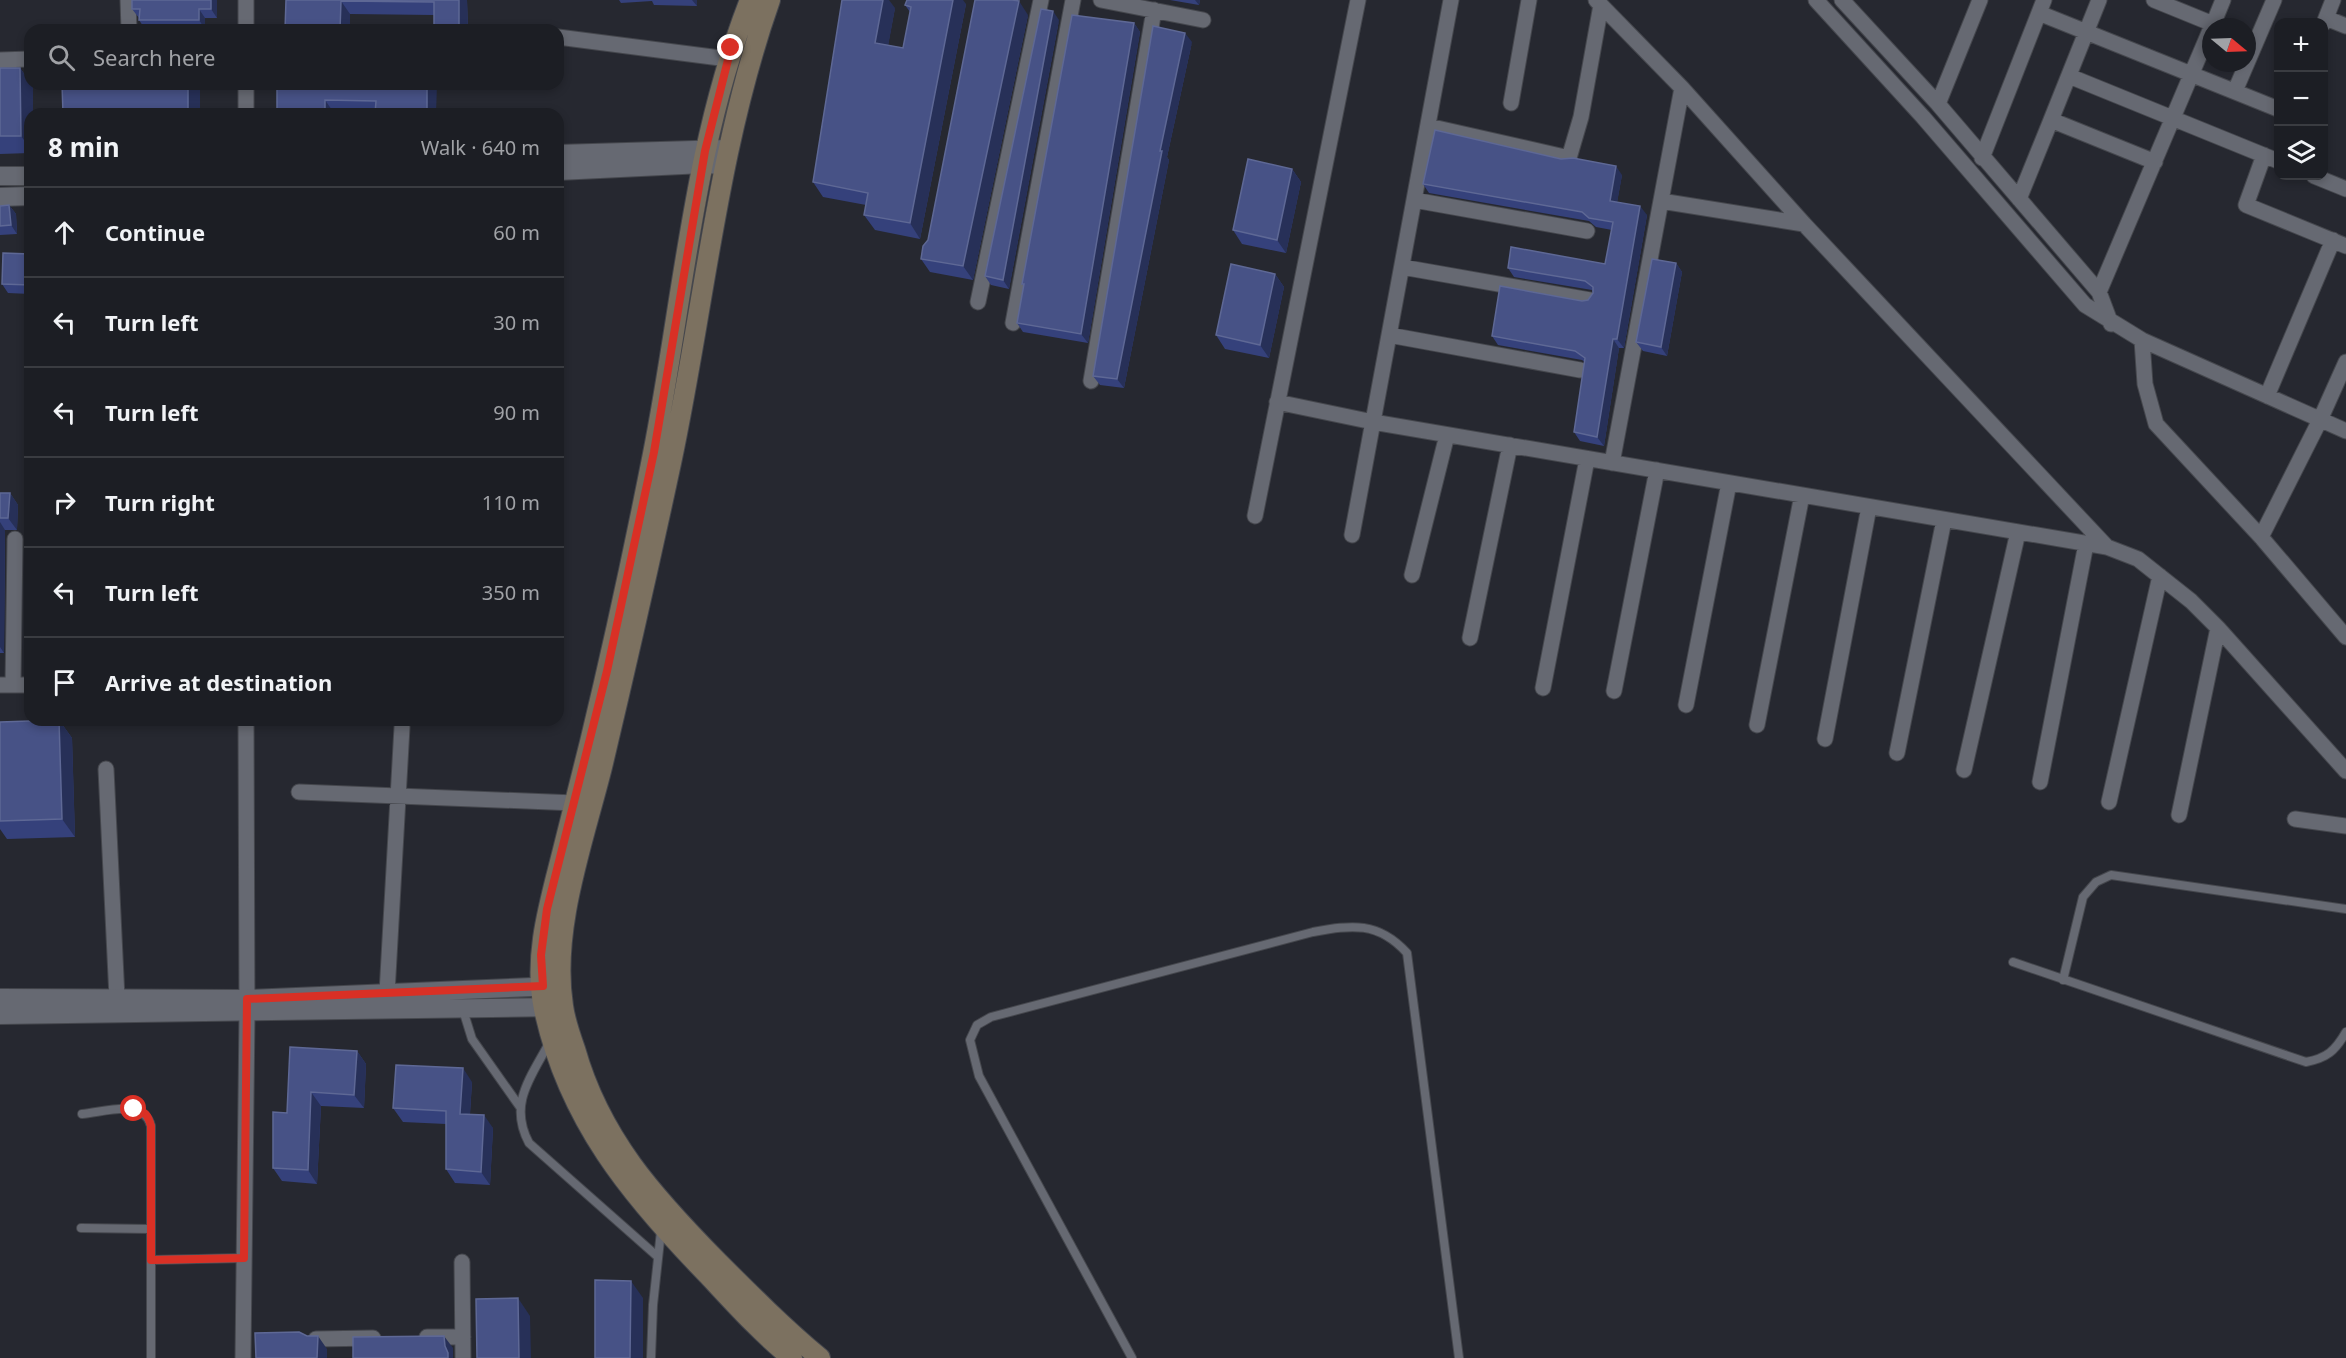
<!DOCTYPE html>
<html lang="en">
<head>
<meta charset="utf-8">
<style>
	:root { --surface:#1c1e24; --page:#25272c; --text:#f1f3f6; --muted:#a0a2a6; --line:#3a3c41 }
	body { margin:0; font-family:"Noto Sans",sans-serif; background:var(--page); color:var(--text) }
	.controls { position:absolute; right:18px; top:18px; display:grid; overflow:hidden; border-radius:12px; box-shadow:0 3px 9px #0003 }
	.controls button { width:54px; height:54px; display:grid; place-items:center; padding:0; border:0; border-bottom:2px solid var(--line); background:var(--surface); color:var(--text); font:30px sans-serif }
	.compass { position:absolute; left:2202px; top:18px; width:54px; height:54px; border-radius:50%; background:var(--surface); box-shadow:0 3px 9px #0003; rotate:109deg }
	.stop { position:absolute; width:18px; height:18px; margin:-14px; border:4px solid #d93025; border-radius:50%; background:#fff }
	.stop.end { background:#d93025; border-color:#fff; box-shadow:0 2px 6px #0008 }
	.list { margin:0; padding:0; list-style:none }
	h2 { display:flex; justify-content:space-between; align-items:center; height:78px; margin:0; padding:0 24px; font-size:26px }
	h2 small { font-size:20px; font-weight:400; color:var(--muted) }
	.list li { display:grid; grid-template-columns:39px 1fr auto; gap:18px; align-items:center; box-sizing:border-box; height:90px; padding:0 24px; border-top:2px solid var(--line) }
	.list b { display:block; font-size:22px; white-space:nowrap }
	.list em { font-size:20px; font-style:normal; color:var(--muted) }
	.icon { flex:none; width:33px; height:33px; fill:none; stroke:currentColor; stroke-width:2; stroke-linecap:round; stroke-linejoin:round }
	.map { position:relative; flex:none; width:2346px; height:1358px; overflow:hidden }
	.search { position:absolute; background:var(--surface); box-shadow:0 3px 9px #0003; left:24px; top:24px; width:540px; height:66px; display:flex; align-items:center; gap:15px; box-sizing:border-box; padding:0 21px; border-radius:18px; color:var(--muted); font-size:22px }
	.panel { position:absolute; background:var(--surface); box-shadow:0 3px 9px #0003; left:24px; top:108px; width:540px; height:618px; border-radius:18px }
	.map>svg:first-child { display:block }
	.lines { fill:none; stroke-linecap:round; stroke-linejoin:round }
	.service-casing { stroke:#45474d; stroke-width:10 }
	.minor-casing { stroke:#45474d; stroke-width:17 }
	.tertiary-casing { stroke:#45474d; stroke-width:20 }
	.secondary-casing { stroke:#45474d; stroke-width:22 }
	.service { stroke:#666972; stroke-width:8 }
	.minor { stroke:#666972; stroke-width:15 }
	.tertiary { stroke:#666972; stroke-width:18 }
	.secondary { stroke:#7c7160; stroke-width:20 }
	.wall { fill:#35417b }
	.shaded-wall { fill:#273058 }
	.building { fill:#475286; stroke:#5e6895; stroke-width:1.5 }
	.route { stroke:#d93025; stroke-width:8 }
</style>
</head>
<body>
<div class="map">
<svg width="2346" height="1358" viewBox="0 0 2346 1358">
	<rect width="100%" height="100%" fill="#262830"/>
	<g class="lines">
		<defs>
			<path id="service" d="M2013,962L2306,1062C2327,1058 2335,1051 2346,1032
				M2063,980L2083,897L2096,882L2111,875L2346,909
				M463,1010L472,1039L520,1107
				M549,1043C531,1077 508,1104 529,1143L658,1257
				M82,1114C105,1112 144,1098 151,1126V1358
				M81,1228L151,1229
				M151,1260L244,1258
				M651,1358L653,1305L661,1231
				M1132,1358L979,1076L970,1040L977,1025L991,1017L1313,932C1352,925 1378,921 1407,953L1459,1358"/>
			<path id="minor" d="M128,0L129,30
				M246,0V30
				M1101,0L1203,20
				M1596,0L1682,88L1804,224L2107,547
				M1816,0L1923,117L2085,305L2142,340L2346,431
				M1842,0L1938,104L2099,292L2111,324
				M2099,0L2051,120L2155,162
				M2154,0L2213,24
				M2039,13L2278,109
				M2326,18L2346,26
				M2324,23L2333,0
				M2212,27L2223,0
				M558,37L728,59
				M0,60L30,59
				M2069,76L2278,161
				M246,84V114
				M2235,91L2274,0
				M1511,103L1529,0
				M1938,104L1980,0
				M1428,126L1569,158L1581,117L1601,5
				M2264,155L2246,205L2346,246
				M1982,158L2044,0
				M2314,176L2346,189
				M2019,199L2051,120
				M1414,200L1587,231
				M1661,201L1804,224
				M1402,267L1590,300
				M2099,292L2211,28
				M978,302L1041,0
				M1013,323L1073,0
				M1389,335L1580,370
				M2142,340L2145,384L2156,424L2261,537L2346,637
				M1091,381L1154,10
				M2267,396L2333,240
				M1277,402L1373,422L2107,547L2138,559L2191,601L2218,628L2346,771
				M1612,463L1682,88
				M1255,516L1358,0
				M1352,535L1451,0
				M2261,537L2320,420L2346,362
				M1412,575L1447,435
				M1470,638L1510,445
				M0,685H30
				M13,685L15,539
				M1543,688L1587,459
				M1614,691L1657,470
				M1686,705L1729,483
				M1757,725L1802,495
				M1825,739L1869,507
				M1897,753L1944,520
				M106,769L117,998
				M1964,770L2018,532
				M2040,782L2086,544
				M299,792L575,803
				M2109,802L2160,576
				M2179,815L2218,628
				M2295,819L2346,826
				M387,993L402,727
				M462,1262L463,1358
				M427,1337H463
				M316,1339L373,1338
				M243,1358L247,1013L246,720"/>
			<path id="tertiary" d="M558,154L728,149
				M558,171L703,164L724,165
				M0,176H30
				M0,197L30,196
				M0,998L247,999L556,986
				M0,1015L558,1007"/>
			<path id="secondary" d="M750,0C693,145 683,302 653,454C634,550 613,647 590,742C581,778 572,814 563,850C550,902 533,955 544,1009C568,1120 631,1196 708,1275C735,1304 761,1333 792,1358
				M770,0C717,150 704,308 671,463C649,565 626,666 602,767C583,843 551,929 563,1006C565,1021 570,1035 575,1049C600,1138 654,1197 718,1262C751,1295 784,1328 820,1358"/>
		</defs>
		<use href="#service" class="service-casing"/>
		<use href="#minor" class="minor-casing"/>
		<use href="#tertiary" class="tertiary-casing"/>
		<use href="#secondary" class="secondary-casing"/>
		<use href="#service" class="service"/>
		<use href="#minor" class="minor"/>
		<use href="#tertiary" class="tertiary"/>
		<use href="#secondary" class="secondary"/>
	</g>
	<path class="wall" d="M132,0H217V18H205V29H145L139,20V18L132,9Z
		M286,0H467L468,30L434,15L350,14Z
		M619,0H697V6L654,5L652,1L621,3Z
		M1170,0H1200L1199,5Z
		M966,4L920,239L875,230L864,215L866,205L823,197L813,182L895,8L888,45L903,48L910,12L905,5Z
		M1028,15L973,280L930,272L921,259Z
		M1059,20L1009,289L991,285L985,276Z
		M1134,23L1140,32L1088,343L1023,332L1017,323L1024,286L1022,284Z
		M1192,42L1167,157L1169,160L1124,388L1100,385L1093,376Z
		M0,68H20L30,82V84H31L33,86V114H30V153L0,154Z
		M277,84H470V85H437L375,114L334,113Z
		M1292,169L1301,182L1286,253L1242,244L1233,230Z
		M1622,175L1617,202L1647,215L1624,348H1619L1604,446L1580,441L1574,432L1585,362L1582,360L1498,345L1492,336L1582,301L1588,300L1593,293L1592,290L1514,277L1508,268L1605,264L1612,230L1596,227L1589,221L1429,193L1423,184Z
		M9,205L16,214L17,234L0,235V206Z
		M30,254V294L8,293L2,284Z
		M1676,263L1682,272L1667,356L1643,351L1636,342Z
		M1275,274L1284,287L1269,358L1225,349L1216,335Z
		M0,493H10L18,505L17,530H5L4,653H0Z
		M59,720L72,738L75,837L7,839L0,829V722Z
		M357,1051L366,1064L364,1108L321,1106L317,1184L282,1181L273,1168L287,1113Z
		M472,1082L470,1114L493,1128L490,1185L455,1183L446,1169V1124L403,1122L393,1108Z"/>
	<path class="shaded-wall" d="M211,0H217V18L211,9Z
		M459,0H467L468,30H459Z
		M692,0H697V6Z
		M883,0H889L895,8L886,58L875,43Z
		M953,0H963L966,4L920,239L910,223Z
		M1195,0H1200L1199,5Z
		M341,1L350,14V30H340Z
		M1019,1L1028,15L973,280L963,266Z
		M199,9L205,18V29L199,20Z
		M1053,11L1059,20L1009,289L1003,280Z
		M1134,23L1140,32L1088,343L1081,334Z
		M1185,33L1192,42L1167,157L1169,160L1124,388L1117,379L1160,151Z
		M20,68L30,82V84H31L33,86V114H30V148L21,136Z
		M188,84H199L200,85V114H188Z
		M427,84H436L437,85L436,114H427Z
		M325,100L334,113V114H325Z
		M1616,166L1622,175L1616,209L1610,201Z
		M1292,169L1301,182L1286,253L1277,240Z
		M9,205L16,214L17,234L11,225Z
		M1640,206L1647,215L1624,348L1617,339Z
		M1676,263L1682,272L1667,356L1661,347Z
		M1275,274L1284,287L1269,358L1260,345Z
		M1613,339L1619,348L1604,446L1597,437Z
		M10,493L18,505L17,530L8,518Z
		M0,522L5,530L4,653L0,647Z
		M59,720L72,738L75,837L62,819Z
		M357,1051L366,1064L364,1108L354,1095Z
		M463,1068L472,1082L469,1127L460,1114Z
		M311,1092L321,1106L317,1184L308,1170Z
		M484,1115L493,1128L490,1185L481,1172Z
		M631,1281L643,1298V1358H630Z
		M518,1298L530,1316L531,1358H519Z
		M318,1336L327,1349V1358H317Z
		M444,1336L453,1348V1358H448L445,1346Z"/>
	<path class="building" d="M132,0H211V9H199V20H139L140,9H132Z
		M286,0H459V30H434V2L341,1L340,30H285Z
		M842,0H883L875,43L903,48L911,7L905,5L907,0H953L910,223L864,215L868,193L813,182Z
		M975,0H1012L1019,1L963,266L921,259L923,246L928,240Z
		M1041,9L1053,11L1003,280L985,276Z
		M1072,15L1134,23L1081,334L1017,323L1024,284H1022Z
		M1153,26L1185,33L1160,151H1162L1117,379L1093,376Z
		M0,68H20L21,136H0Z
		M62,84H188V114H63Z
		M277,84H427V114H375L376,101L325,100V114H277Z
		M1435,130L1561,159L1573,158L1616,166L1610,201L1640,206L1617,339H1613L1597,437L1574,432L1585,358L1575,351L1492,336L1500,286L1582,301L1588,300L1593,293V287L1585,281L1508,268L1511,247L1605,264L1613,222L1589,218L1582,212L1423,184Z
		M1248,159L1292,169L1277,240L1233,230Z
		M9,205L11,225L0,226V206Z
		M3,253L30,254V285L2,284Z
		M1652,259L1676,263L1661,347L1636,342Z
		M1231,264L1275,274L1260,345L1216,335Z
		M0,493H10L8,518H0Z
		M59,720L62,819L0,821V722Z
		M290,1047L357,1051L354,1095L311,1092L308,1170L273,1168V1112L287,1113Z
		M396,1065L463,1068L460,1114L484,1115L481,1172L446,1169V1111L393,1108Z
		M595,1280L631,1281L630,1358H595Z
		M518,1298L519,1358H477L476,1299Z
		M299,1332L307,1336H318L317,1358H256L255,1333Z
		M444,1336L445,1346L448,1353V1358H353V1337Z"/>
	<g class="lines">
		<path class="route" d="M134,1109C145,1111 148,1115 151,1126V1260L244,1258L247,999L543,986L541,955L547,909L607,671L654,452L705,151L731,48"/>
	</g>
</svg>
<div class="controls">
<button>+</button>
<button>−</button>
<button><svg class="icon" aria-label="layers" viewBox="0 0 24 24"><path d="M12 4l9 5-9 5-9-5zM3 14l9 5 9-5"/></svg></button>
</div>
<svg class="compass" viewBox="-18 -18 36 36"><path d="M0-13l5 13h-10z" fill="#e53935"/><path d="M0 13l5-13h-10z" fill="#a0a2a6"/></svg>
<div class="stop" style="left:134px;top:1109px"></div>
<div class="stop end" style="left:731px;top:48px"></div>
<div class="search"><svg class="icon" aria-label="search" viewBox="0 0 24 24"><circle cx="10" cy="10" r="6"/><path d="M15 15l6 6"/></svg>Search here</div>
<section class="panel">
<h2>8 min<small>Walk · 640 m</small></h2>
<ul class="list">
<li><svg class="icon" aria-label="ahead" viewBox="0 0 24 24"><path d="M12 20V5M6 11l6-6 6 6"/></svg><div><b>Continue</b></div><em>60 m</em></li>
<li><svg class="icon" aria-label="left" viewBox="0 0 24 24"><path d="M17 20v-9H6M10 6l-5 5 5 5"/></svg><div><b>Turn left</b></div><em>30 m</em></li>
<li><svg class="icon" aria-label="left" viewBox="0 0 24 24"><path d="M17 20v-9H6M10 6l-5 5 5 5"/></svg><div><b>Turn left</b></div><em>90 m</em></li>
<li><svg class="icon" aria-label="right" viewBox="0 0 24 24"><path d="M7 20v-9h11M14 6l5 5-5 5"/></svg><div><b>Turn right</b></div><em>110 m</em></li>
<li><svg class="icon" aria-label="left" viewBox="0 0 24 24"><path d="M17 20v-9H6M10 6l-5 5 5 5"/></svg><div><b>Turn left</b></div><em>350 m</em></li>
<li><svg class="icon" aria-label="arrive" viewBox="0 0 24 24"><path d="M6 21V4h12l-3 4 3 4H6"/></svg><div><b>Arrive at destination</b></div></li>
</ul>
</section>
</div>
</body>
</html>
